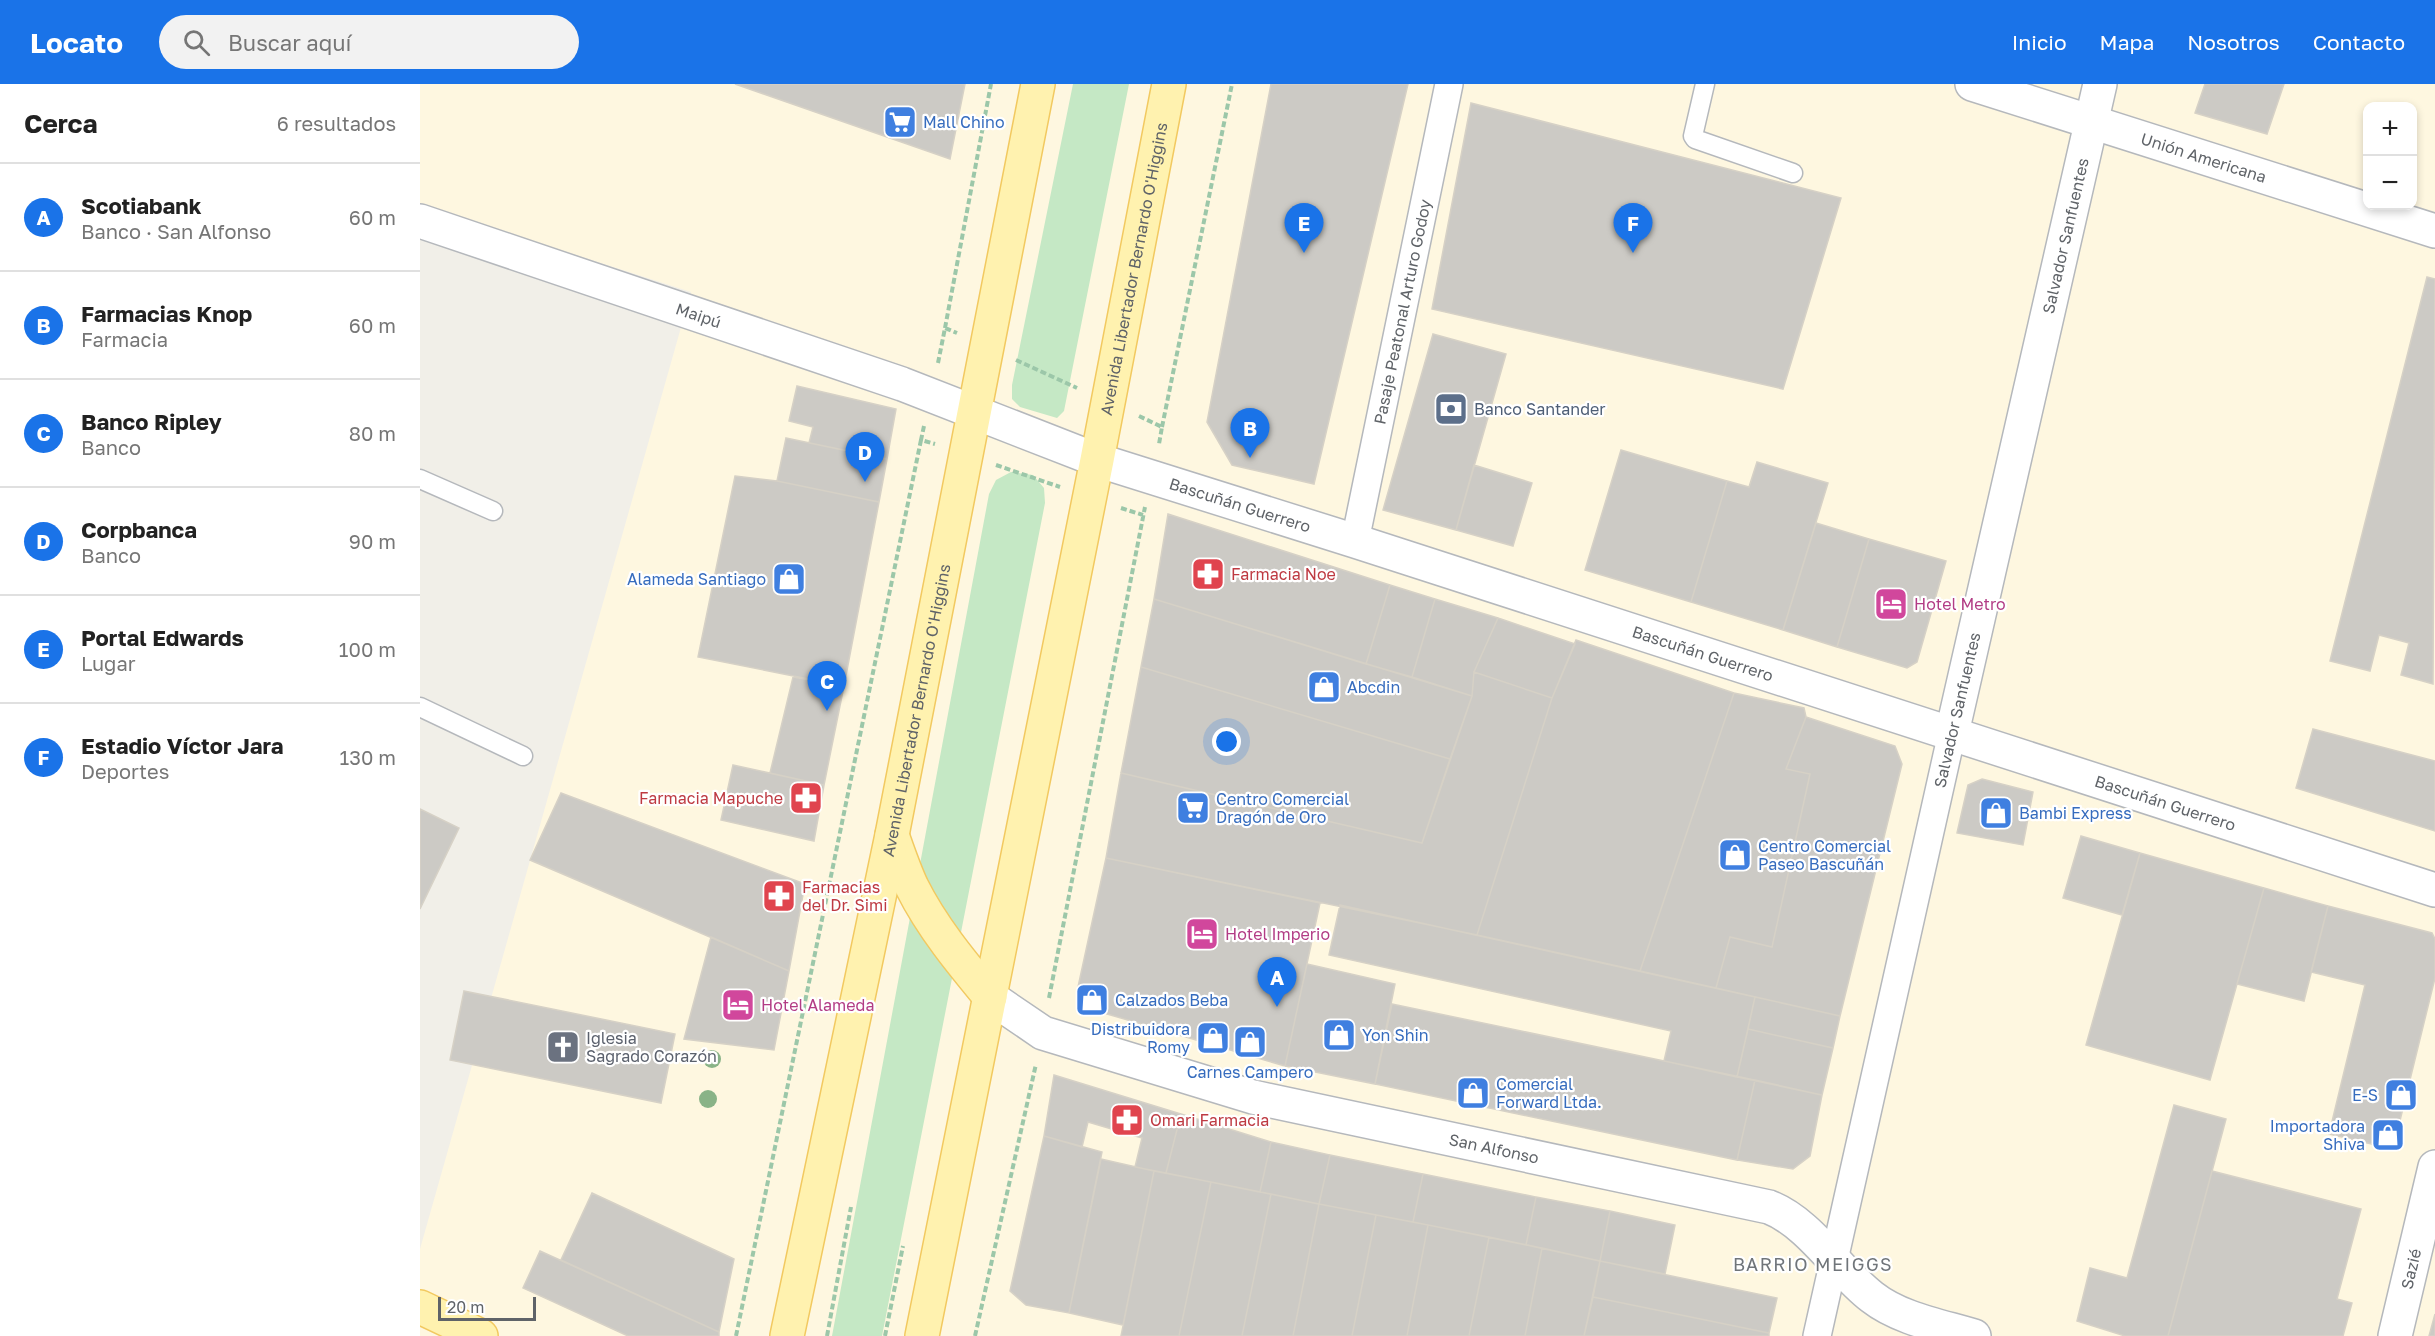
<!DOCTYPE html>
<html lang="es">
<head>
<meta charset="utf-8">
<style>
	:root { --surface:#fff; --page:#f2f2f2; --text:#222; --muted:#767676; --line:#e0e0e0; --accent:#1a73e8 }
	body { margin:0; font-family:"Golos Text",sans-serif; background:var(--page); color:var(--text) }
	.controls { position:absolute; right:18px; top:18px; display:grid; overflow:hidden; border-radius:12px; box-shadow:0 3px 9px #0003 }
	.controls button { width:54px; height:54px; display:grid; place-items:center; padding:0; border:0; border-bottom:2px solid var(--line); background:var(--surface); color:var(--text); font:30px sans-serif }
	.scale { position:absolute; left:18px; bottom:15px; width:98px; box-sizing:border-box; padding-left:6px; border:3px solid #5f6368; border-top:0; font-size:16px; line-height:21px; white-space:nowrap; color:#5f6368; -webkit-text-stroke:4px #fff; paint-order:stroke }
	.you { position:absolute; left:807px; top:658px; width:21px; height:21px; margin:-15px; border:4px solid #fff; border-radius:50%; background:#1a73e8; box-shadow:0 0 0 9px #1a73e833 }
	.badge { display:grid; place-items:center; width:39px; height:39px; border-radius:50%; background:var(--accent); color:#fff; font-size:20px; font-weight:700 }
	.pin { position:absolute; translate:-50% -50px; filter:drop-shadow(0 2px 3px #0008) }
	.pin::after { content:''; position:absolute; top:32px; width:21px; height:18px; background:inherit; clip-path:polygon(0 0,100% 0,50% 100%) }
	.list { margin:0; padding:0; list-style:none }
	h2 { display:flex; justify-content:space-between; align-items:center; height:78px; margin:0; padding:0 24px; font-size:26px }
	h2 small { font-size:20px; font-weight:400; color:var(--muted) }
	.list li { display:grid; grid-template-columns:39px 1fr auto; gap:18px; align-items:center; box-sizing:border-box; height:108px; padding:0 24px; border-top:2px solid var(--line) }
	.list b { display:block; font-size:22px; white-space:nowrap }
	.list p { margin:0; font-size:20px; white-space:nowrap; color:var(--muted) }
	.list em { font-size:20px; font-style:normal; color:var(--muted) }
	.icon { flex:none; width:33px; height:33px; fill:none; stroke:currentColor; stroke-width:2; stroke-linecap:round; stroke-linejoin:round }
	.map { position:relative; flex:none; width:2015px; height:1252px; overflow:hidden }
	header { display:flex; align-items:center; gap:36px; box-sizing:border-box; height:84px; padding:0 30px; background:var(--accent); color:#fff }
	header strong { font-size:28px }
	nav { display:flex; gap:33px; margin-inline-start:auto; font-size:21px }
	.search { width:420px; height:54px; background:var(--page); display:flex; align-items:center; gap:15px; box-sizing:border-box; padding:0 21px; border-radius:33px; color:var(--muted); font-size:22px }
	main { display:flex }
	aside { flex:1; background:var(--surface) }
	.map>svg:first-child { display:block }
	.commercial { fill:#fef7e0; fill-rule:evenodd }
	.green { fill:#c5e8c5 }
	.building { fill:#cccac5; stroke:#d6d1c6; stroke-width:1.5 }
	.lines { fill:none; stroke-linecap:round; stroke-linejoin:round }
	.service-casing { stroke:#b5b8bc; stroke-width:21 }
	.pedestrian-casing { stroke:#b5b8bc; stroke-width:30 }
	.minor-casing { stroke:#b5b8bc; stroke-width:36 }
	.tertiary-casing { stroke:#b5b8bc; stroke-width:36 }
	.primary-casing { stroke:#f2c960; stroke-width:36 }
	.path { stroke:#9cc7a9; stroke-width:4; stroke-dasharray:6 3; stroke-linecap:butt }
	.service { stroke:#fff; stroke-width:18 }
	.pedestrian { stroke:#fff; stroke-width:27 }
	.minor { stroke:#fff; stroke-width:33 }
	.tertiary { stroke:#fff; stroke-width:33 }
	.primary { stroke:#fff2af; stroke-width:33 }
	.tree { fill:#89b387 }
	.labels { text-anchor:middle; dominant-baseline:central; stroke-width:4.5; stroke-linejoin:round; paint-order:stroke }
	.shop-label { font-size:16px; fill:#366cbe; stroke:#fff; text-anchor:start }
	.street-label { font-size:16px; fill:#5f6368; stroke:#fff }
	.service-label { font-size:16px; fill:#4e5e75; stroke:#fff; text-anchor:start }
	.health-label { font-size:16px; fill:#be3a42; stroke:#fff; text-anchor:start }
	.hotel-label { font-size:16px; fill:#b23c85; stroke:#fff; text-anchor:start }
	.worship-label { font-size:16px; fill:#5b616d; stroke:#fff; text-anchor:start }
	.neighbourhood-label { font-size:18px; letter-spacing:1.5px; fill:#70757a; stroke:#fff }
</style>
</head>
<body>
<header>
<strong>Locato</strong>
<div class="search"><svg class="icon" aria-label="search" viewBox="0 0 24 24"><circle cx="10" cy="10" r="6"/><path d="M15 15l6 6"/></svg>Buscar aquí</div>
<nav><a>Inicio</a><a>Mapa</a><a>Nosotros</a><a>Contacto</a></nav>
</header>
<main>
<aside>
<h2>Cerca<small>6 resultados</small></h2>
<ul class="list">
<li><span class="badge">A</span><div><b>Scotiabank</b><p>Banco · San Alfonso</p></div><em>60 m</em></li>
<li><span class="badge">B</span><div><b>Farmacias Knop</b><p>Farmacia</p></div><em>60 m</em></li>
<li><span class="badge">C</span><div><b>Banco Ripley</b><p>Banco</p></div><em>80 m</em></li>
<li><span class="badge">D</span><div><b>Corpbanca</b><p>Banco</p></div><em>90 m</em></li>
<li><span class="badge">E</span><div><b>Portal Edwards</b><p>Lugar</p></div><em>100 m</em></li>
<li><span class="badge">F</span><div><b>Estadio Víctor Jara</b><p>Deportes</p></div><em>130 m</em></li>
</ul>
</aside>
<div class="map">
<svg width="2015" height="1252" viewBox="0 0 2015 1252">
	<rect width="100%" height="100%" fill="#f1efe8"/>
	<path class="commercial" d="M0,0H2015V1252H0V1165L271,208L0,121ZM1948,22H1992V122H1948Z"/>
	<path class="green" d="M653,0H709L644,327L637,334L600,323L592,315V301Z
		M591,388L613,391L624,404L625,419L462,1252H412L569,410L576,396Z"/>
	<path class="building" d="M315,0H545L530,75Z
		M851,0H988L894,400L812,381L787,338Z
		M1785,0H1864L1847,50L1775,29Z
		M1051,19L1421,114L1363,305L1012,225Z
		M2007,193L2015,195L2013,600L1981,591L1989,559L1959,551L1950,587L1910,577Z
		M1013,250L1086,270L1036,446L963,426Z
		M377,302L476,325L467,375L389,359L393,343L369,337Z
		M366,354L467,375L459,418L357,397Z
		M1201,366L1307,397L1271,518L1165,486Z
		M1337,378L1408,399L1363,546L1271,518L1307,397L1329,403Z
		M1054,381L1112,399L1093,462L1036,446Z
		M315,392L357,397L459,418L424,602L278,573Z
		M748,430L970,501L946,580L734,515Z
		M1396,439L1449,455L1417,563L1363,546Z
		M1449,455L1526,477L1497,578L1487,584L1417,563Z
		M970,501L1015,515L992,593L946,580Z
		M734,515L1052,612L1030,675L721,583Z
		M1015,515L1078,534L1054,588L1052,612L992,593Z
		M1078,534L1155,560L1132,614L1054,588Z
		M1156,556L1314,609L1220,887L1057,851L1132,614Z
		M721,583L1030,675L1002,759L701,689Z
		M1054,588L1132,614L1057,851L686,774L701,689L1002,759L1052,612Z
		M373,593L424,602L404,701L350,689Z
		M1314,609L1384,624L1386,633L1366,685L1390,690L1352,863L1310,853L1296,904L1220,887Z
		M1386,633L1475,662L1482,680L1420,932L1296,904L1310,853L1352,863L1390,690L1366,685Z
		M1893,645L2015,677V747L1876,704Z
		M313,681L404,701L394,757L301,736Z
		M1562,695L1613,708L1603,761L1537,749L1548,701Z
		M141,709L385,800L369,887L110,776Z
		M0,725L39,744L0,825Z
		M1661,752L1720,769L1702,831L1643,814Z
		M1720,769L1844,804L1790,996L1666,961Z
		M686,774L900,819L865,982L670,925L658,903Z
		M1844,804L1908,822L1884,917L1817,900Z
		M920,821L1335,913L1317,993L1244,977L1251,947L909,871Z
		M1908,822L2012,849L2015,855V894L1973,1065L1909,1050L1945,901L1891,888Z
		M291,853L369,887L354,966L264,955Z
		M887,880L975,900L955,1000L865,982Z
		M44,907L255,950L241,1019L30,976Z
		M1335,913L1420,932L1413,964L1328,945Z
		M972,920L1335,996L1317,1076L955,1000Z
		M1328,945L1413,964L1402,1011L1317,993Z
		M634,991L761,1030L746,1089L715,1083L722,1054L668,1038L662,1063L624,1052Z
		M1335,996L1402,1011L1390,1072L1373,1085L1317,1076Z
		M1754,1021L1806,1035L1748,1252H1705L1657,1237L1670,1184L1707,1194Z
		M761,1030L851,1058L840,1108L746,1089Z
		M624,1052L682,1068L649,1229L606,1221L590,1207Z
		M851,1058L910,1071L899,1120L840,1108Z
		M910,1071L1003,1090L993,1138L899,1120Z
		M681,1075L734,1087L703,1241L649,1229Z
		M734,1087L791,1098L759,1252H701Z
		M1792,1087L1941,1125L1917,1215L1932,1219L1923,1252H1748Z
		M1003,1090L1116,1113L1106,1161L993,1138Z
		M791,1098L851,1110L822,1252H759Z
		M172,1109L314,1175L299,1248L141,1176Z
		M851,1110L899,1120L873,1252H822Z
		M1116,1113L1190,1127L1180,1177L1106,1161Z
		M899,1120L956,1131L932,1252H873Z
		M1190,1127L1255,1141L1245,1190L1180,1177Z
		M956,1131L1008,1141L987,1252H932Z
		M1008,1141L1069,1153L1049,1252H987Z
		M1069,1153L1122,1164L1105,1252H1049Z
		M1122,1164L1180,1177L1164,1252H1105Z
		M120,1167L299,1248V1252H208L103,1204Z
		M1180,1177L1357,1214L1349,1249L1173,1213Z
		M1173,1213L1349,1249V1252H1164Z
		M2015,1230V1252H2009Z"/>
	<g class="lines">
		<defs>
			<path id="service" d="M1285,0L1273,52L1275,55L1373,89
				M0,395L73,427
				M0,623L103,672"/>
			<g id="pedestrian">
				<path id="s1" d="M935,457L1029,0"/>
				<path d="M1397,1252L1532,649"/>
			</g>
			<g id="minor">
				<path id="s2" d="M1532,649L1680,0"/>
				<path id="s3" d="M570,913L623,949L833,1013L1349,1123C1390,1139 1418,1187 1452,1213C1480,1235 1521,1242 1554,1252"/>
			</g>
			<g id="tertiary">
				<path id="s4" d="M1552,0L2015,147"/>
				<path id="s5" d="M0,137L482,300L677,376L935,457L2015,806"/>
				<path id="s6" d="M1975,1252L2015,1083"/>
			</g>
			<g id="primary">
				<path d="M472,751C478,768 484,786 492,803C512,843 541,878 570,913"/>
				<path d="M0,1223L61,1252"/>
				<path id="s7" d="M367,1252L472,751L618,0"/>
				<path id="s8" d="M502,1252L677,376L749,0"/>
			</g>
		</defs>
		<use href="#service" class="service-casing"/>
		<use href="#pedestrian" class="pedestrian-casing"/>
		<use href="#minor" class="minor-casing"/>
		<use href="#tertiary" class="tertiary-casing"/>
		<use href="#primary" class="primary-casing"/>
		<path class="path" d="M525,244L571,0
			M596,276L657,304
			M518,279L525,244L537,249
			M719,332L742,343L739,360
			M504,342L501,356L515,360
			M742,343L812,0
			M576,381L640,403
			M701,424L723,431
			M629,914L725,423
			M316,1252L501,356
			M407,1252L431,1123
			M465,1252L483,1162
			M555,1252L616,980"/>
		<use href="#service" class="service"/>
		<use href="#pedestrian" class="pedestrian"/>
		<use href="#minor" class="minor"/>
		<use href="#tertiary" class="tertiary"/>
		<use href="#primary" class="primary"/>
	</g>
	<g class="tree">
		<circle cx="292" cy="975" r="9"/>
		<circle cx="288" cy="1015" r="9"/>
	</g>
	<defs>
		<symbol id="supermarket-square" viewBox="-11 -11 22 22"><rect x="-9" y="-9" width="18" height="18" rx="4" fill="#3f7fe0" stroke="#fff"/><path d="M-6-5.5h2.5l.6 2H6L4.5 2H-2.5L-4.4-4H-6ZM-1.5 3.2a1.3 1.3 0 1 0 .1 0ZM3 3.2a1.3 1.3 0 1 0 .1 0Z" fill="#fff"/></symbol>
		<symbol id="bank-square" viewBox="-11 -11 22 22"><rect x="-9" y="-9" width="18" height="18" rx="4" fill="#5c6f8a" stroke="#fff"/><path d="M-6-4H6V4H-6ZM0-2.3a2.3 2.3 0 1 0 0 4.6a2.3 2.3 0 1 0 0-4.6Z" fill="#fff"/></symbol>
		<symbol id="pharmacy-square" viewBox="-11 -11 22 22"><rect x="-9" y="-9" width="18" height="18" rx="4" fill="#e0444e" stroke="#fff"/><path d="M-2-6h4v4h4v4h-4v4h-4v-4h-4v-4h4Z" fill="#fff"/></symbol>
		<symbol id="shop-square" viewBox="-11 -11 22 22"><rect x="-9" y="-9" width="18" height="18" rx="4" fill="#3f7fe0" stroke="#fff"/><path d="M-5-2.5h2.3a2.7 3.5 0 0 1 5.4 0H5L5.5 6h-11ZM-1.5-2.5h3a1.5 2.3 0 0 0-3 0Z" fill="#fff"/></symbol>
		<symbol id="hotel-square" viewBox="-11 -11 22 22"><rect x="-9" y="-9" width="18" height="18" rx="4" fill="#d1479c" stroke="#fff"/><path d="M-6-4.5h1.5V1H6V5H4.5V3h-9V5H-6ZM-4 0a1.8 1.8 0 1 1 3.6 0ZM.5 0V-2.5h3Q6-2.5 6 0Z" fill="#fff"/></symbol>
		<symbol id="church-square" viewBox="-11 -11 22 22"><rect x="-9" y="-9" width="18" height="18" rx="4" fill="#6b7280" stroke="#fff"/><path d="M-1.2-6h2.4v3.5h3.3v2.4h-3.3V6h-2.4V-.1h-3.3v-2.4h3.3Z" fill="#fff"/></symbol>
	</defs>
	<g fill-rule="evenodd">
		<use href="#supermarket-square" x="461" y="19" width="38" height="38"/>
		<use href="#bank-square" x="1012" y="306" width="38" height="38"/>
		<use href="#pharmacy-square" x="769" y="471" width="38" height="38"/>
		<use href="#shop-square" x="350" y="476" width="38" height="38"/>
		<use href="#hotel-square" x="1452" y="501" width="38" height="38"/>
		<use href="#shop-square" x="885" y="584" width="38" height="38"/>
		<use href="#pharmacy-square" x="367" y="695" width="38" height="38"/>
		<use href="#supermarket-square" x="754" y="705" width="38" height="38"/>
		<use href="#shop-square" x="1557" y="710" width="38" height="38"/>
		<use href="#shop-square" x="1296" y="752" width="38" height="38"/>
		<use href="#pharmacy-square" x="340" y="793" width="38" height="38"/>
		<use href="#hotel-square" x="763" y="831" width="38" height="38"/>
		<use href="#shop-square" x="653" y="897" width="38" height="38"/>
		<use href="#hotel-square" x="299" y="902" width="38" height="38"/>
		<use href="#shop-square" x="900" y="932" width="38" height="38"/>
		<use href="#shop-square" x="774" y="935" width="38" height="38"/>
		<use href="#shop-square" x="811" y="939" width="38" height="38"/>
		<use href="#church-square" x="124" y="944" width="38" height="38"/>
		<use href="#shop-square" x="1034" y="990" width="38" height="38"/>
		<use href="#shop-square" x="1962" y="992" width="38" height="38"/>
		<use href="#pharmacy-square" x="688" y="1017" width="38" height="38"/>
		<use href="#shop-square" x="1949" y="1032" width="38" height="38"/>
	</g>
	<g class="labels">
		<g class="shop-label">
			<text x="503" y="38">Mall Chino</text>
			<text x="346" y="495" text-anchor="end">Alameda Santiago</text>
			<text x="927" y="603">Abcdin</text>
			<text x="796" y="715">Centro Comercial<tspan x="796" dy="18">Dragón de Oro</tspan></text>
			<text x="1599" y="729">Bambi Express</text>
			<text x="1338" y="762">Centro Comercial<tspan x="1338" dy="18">Paseo Bascuñán</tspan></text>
			<text x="695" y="916">Calzados Beba</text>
			<text x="770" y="945" text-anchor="end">Distribuidora<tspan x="770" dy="18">Romy</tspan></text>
			<text x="942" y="951">Yon Shin</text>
			<text x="830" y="988" text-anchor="middle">Carnes Campero</text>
			<text x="1076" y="1000">Comercial<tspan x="1076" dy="18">Forward Ltda.</tspan></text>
			<text x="1958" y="1011" text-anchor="end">E-S</text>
			<text x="1945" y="1042" text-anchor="end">Importadora<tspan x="1945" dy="18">Shiva</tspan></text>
		</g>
		<g class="street-label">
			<text stroke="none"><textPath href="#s4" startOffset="243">Unión Americana</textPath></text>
			<text stroke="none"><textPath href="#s2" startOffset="510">Salvador Sanfuentes</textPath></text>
			<text stroke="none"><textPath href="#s8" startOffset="1088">Avenida Libertador Bernardo O'Higgins</textPath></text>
			<text stroke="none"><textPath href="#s1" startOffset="234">Pasaje Peatonal Arturo Godoy</textPath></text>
			<text stroke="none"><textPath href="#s5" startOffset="294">Maipú</textPath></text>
			<text stroke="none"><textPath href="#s5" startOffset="868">Bascuñán Guerrero</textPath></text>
			<text stroke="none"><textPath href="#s5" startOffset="1354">Bascuñán Guerrero</textPath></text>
			<text transform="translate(1537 626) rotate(-77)">Salvador Sanfuentes</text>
			<text stroke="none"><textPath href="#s7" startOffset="639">Avenida Libertador Bernardo O'Higgins</textPath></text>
			<text stroke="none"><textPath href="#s5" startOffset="1840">Bascuñán Guerrero</textPath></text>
			<text stroke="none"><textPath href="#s3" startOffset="530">San Alfonso</textPath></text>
			<text stroke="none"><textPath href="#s6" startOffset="69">Sazié</textPath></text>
		</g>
		<g class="service-label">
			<text x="1054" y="325">Banco Santander</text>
		</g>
		<g class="health-label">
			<text x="811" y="490">Farmacia Noe</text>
			<text x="363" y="714" text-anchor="end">Farmacia Mapuche</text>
			<text x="382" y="803">Farmacias<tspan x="382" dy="18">del Dr. Simi</tspan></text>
			<text x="730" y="1036">Omari Farmacia</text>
		</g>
		<g class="hotel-label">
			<text x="1494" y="520">Hotel Metro</text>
			<text x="805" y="850">Hotel Imperio</text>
			<text x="341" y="921">Hotel Alameda</text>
		</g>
		<g class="worship-label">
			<text x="166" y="954">Iglesia<tspan x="166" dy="18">Sagrado Corazón</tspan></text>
		</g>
		<g class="neighbourhood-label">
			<text x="1393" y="1180">BARRIO MEIGGS</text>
		</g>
	</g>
</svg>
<div class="controls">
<button>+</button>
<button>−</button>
</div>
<div class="scale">20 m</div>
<div class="you"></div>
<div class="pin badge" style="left:857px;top:923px">A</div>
<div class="pin badge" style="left:830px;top:374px">B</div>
<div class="pin badge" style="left:407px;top:627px">C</div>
<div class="pin badge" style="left:445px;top:398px">D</div>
<div class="pin badge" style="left:884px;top:169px">E</div>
<div class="pin badge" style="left:1213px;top:169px">F</div>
</div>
</main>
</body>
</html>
